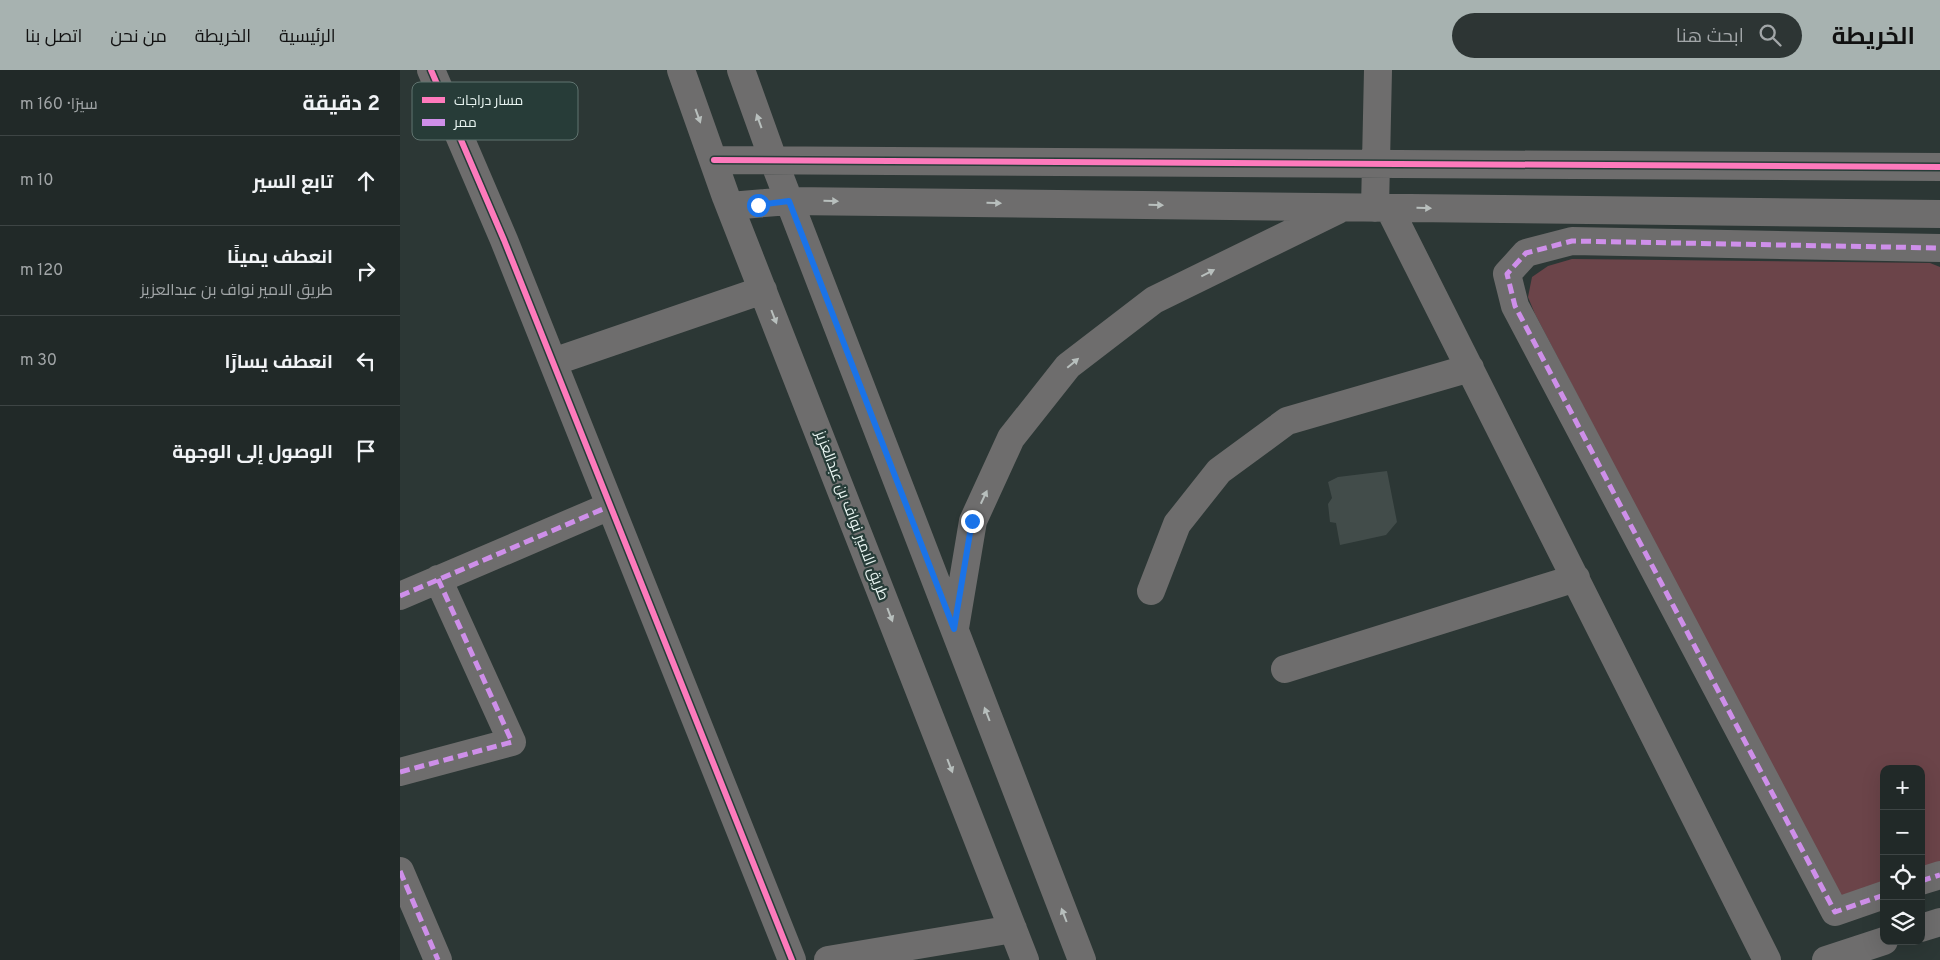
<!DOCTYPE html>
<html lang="ar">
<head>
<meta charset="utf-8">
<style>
	:root { --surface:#212928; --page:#2d3534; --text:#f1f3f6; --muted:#a2a6a8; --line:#3e4545; --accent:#a7b2b0 }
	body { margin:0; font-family:Overpass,Cairo,sans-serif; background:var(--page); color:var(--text); direction:rtl }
	.controls { position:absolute; right:15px; bottom:15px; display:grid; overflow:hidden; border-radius:10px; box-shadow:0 5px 20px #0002 }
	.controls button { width:45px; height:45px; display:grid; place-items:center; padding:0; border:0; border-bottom:1px solid var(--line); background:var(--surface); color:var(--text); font:25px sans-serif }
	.stop { position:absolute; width:15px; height:15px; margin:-11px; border:4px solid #1a73e8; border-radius:50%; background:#fff }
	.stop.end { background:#1a73e8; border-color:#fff; box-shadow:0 1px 5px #0008 }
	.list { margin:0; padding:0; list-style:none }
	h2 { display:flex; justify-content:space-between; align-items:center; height:65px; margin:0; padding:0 20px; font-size:21px }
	h2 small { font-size:16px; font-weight:400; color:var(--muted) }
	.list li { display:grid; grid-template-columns:32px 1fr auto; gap:15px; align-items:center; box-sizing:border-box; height:90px; padding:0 20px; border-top:1px solid var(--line) }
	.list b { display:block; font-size:19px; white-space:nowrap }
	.list p { margin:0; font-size:16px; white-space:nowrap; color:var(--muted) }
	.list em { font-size:16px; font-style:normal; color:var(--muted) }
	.icon { flex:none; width:28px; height:28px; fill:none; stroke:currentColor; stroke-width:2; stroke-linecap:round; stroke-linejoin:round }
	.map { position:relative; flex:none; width:1540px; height:890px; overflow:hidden; direction:ltr }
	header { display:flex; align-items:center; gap:30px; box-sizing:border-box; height:70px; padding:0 25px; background:var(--accent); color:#111 }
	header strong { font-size:24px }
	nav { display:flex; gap:28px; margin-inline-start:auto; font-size:18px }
	.search { width:350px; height:45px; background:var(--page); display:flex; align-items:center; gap:12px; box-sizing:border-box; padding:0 18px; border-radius:28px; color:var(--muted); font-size:19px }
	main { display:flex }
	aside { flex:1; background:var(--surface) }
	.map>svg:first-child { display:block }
	.green { fill:#6b4449 }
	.building { fill:#424c4a }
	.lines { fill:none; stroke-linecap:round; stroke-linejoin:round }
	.minor { stroke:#6e6d6d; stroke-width:28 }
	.quiet { stroke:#ce8fe9; stroke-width:5; stroke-dasharray:10 5; stroke-linecap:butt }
	.cycleway-casing { stroke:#273c38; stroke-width:9 }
	.cycleway { stroke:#fd7abc; stroke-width:6 }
	.oneway { fill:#b8bfbd }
	.route { stroke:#1a73e8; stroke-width:6 }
	.labels { text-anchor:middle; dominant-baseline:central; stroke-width:4.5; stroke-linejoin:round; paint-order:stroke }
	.street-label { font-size:15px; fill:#e9f5f2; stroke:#273c38 }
	.key { fill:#273c38; stroke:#617470; stroke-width:1 }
	.key-label { font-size:14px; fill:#e9f5f2 }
</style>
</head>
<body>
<header>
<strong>الخريطة</strong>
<div class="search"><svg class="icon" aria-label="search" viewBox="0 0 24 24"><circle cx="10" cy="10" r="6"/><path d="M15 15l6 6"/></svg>ابحث هنا</div>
<nav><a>الرئيسية</a><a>الخريطة</a><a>من نحن</a><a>اتصل بنا</a></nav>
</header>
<main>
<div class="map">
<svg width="1540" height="890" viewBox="0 0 1540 890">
	<rect width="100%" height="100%" fill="#2c3735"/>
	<path class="green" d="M1172,189L1530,193L1540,197V793L1521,800V699H1484V813L1440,828L1135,244L1128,227L1132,207L1148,196Z"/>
	<path class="building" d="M987,401L997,452L986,465L940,475L936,453L930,452L928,434L932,428L928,412L938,407Z"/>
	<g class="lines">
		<path class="minor" d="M31,0L104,170L392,890
			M281,0L326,127L625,890
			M341,0L373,89L682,890
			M314,90L1540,97
			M330,136L389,131L1540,144
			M975,138L978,0
			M989,138L1367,890
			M153,292L363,220
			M751,521L777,454L819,401L887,351L1070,298
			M0,526L210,436
			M555,558L573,451L611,368L668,296L754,230L938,140
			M885,599L1176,508
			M0,702L112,672L38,509
			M0,801L38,890
			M1521,811L1540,805
			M1484,825L1435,842L1115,236L1107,204L1126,183L1172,171L1540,178
			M1521,858L1540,852
			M428,890L613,859
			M1426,890L1484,871"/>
		<path class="quiet" d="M0,526L210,436
			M0,702L112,672L38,509
			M0,801L38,890
			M1521,811L1540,805
			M1484,825L1435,842L1115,236L1107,204L1126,183L1172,171L1540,178"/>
		<defs>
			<path id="cycleway" d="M31,0L104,170L392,890
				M314,90L1540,97"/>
		</defs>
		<use href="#cycleway" class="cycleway-casing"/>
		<use href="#cycleway" class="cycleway"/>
	</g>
	<defs><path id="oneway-solid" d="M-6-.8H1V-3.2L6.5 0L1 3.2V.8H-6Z" transform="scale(1.25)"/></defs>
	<g class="oneway">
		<use href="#oneway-solid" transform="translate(298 46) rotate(70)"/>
		<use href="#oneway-solid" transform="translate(359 51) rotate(-110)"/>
		<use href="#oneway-solid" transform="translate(431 131) rotate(1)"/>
		<use href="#oneway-solid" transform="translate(594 133) rotate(1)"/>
		<use href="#oneway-solid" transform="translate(756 135) rotate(1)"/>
		<use href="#oneway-solid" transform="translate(1024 138) rotate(1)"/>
		<use href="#oneway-solid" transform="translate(808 203) rotate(-27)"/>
		<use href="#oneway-solid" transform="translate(374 247) rotate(69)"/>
		<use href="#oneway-solid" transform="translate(673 293) rotate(-40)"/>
		<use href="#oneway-solid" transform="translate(584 427) rotate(-65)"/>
		<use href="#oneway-solid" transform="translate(490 545) rotate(69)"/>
		<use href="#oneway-solid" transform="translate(587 644) rotate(-111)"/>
		<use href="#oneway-solid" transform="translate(550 696) rotate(69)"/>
		<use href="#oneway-solid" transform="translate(664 845) rotate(-111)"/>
	</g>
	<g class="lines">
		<path class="route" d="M358,135L389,131L554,559L572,451"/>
	</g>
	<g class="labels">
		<g class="street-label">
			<text transform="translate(451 446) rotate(69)">طريق الامير نواف بن عبدالعزيز</text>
		</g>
	</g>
	<rect x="12" y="12" width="166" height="58" rx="8" class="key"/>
	<rect x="22" y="27" width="23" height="6" fill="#fd7abc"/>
	<rect x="22" y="49" width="23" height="7" fill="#ce8fe9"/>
	<g class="key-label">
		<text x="54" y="35">مسار دراجات</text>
		<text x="54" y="57">ممر</text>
	</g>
</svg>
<div class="controls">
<button>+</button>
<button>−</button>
<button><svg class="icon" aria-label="locate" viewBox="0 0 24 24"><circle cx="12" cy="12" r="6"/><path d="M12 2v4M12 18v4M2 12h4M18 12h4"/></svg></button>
<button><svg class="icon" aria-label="layers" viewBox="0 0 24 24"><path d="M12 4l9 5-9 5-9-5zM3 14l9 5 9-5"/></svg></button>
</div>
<div class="stop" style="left:358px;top:135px"></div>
<div class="stop end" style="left:572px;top:451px"></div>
</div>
<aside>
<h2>2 دقيقة<small>سيرًا · 160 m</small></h2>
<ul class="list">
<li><svg class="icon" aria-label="ahead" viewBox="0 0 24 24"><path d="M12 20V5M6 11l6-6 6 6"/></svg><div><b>تابع السير</b></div><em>10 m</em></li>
<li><svg class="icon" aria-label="right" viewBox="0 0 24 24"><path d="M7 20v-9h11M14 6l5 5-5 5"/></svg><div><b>انعطف يمينًا</b><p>طريق الامير نواف بن عبدالعزيز</p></div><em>120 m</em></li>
<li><svg class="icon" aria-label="left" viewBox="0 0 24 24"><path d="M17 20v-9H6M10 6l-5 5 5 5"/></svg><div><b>انعطف يسارًا</b></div><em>30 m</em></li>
<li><svg class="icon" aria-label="arrive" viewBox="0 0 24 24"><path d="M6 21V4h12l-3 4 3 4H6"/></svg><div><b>الوصول إلى الوجهة</b></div></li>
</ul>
</aside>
</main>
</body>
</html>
